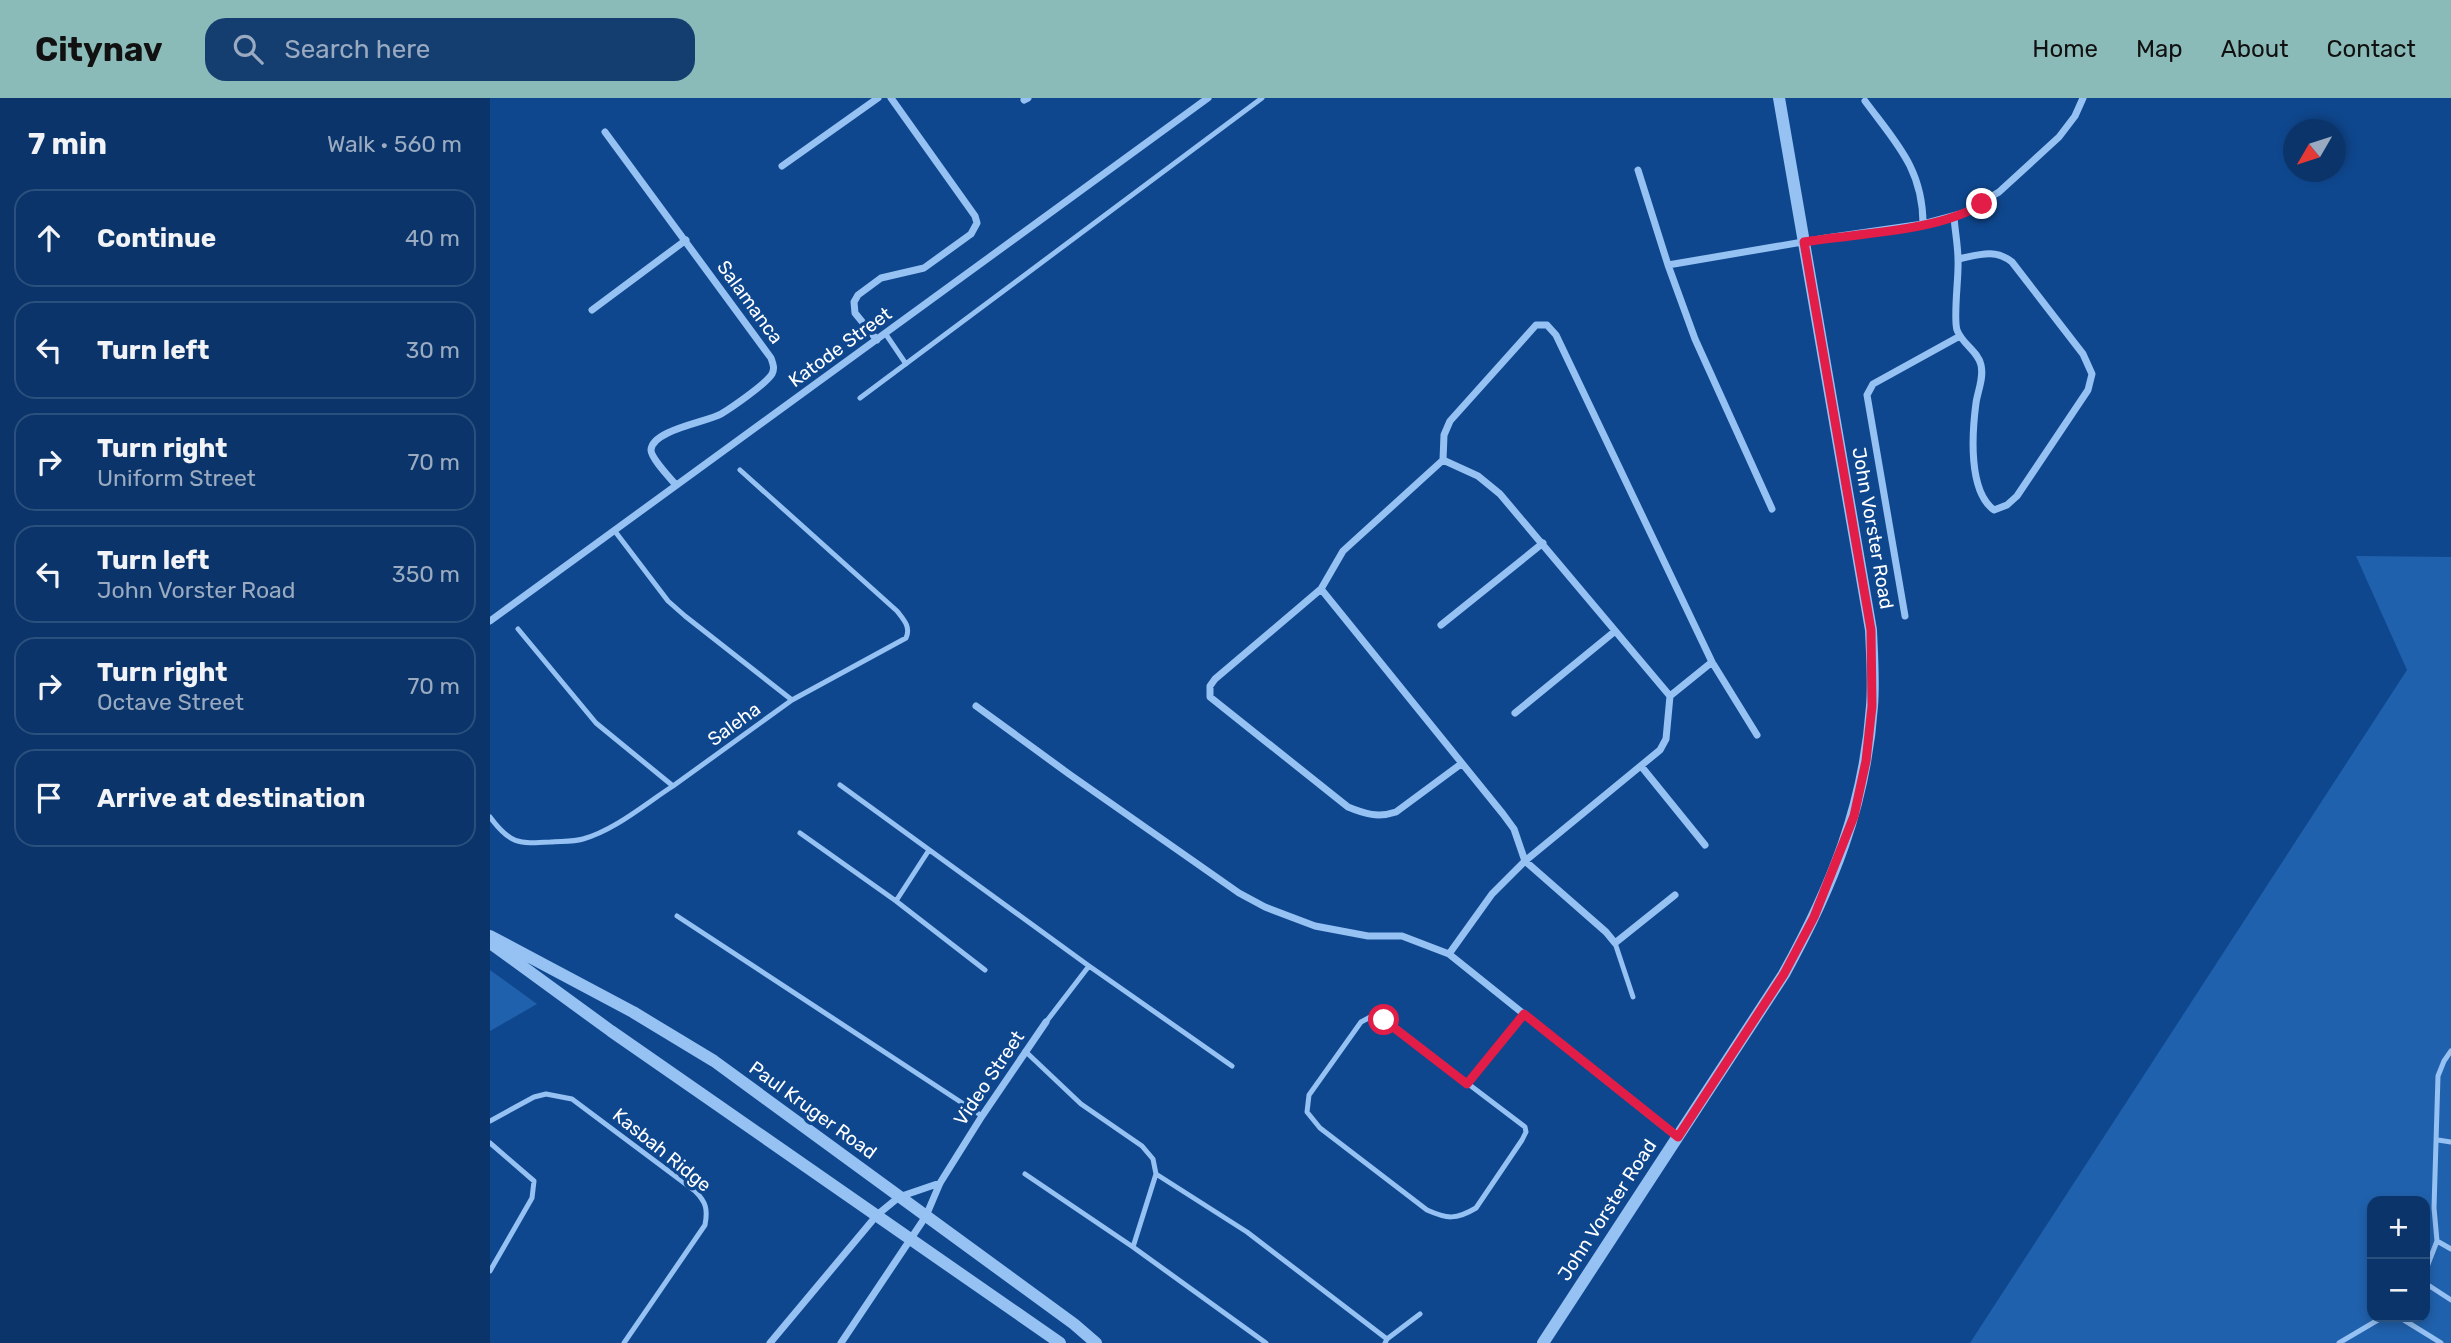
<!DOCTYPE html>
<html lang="en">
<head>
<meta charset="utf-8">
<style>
	:root { --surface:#0b356a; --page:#143d70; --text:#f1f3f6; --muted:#9aabc1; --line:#2b507e; --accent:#8bbbb9 }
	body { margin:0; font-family:Rubik,sans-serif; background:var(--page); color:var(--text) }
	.controls { position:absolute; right:21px; bottom:21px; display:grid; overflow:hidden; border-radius:14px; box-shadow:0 4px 10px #0003 }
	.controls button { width:63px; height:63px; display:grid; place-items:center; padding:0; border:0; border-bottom:2px solid var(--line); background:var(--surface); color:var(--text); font:35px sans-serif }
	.compass { position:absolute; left:1793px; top:21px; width:63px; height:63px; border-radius:50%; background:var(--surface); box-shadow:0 4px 10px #0003; rotate:231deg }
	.stop { position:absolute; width:21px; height:21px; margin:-16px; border:5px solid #e11d48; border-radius:50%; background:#fff }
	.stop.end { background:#e11d48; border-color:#fff; box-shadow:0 2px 7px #0008 }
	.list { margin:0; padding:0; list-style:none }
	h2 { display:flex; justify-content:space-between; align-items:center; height:91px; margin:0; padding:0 28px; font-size:30px }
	h2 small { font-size:23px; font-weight:400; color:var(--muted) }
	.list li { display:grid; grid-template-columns:46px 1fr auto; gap:21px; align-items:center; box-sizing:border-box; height:98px; margin:0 14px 14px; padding:0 14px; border:2px solid var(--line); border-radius:21px }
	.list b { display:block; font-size:26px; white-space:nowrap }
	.list p { margin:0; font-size:23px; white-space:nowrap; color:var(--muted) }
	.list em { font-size:23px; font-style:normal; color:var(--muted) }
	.icon { flex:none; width:38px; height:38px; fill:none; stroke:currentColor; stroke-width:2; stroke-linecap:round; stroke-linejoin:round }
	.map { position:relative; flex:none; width:1961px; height:1245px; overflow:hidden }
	header { display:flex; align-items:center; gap:42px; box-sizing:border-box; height:98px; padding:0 35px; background:var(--accent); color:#111 }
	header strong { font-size:33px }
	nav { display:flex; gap:38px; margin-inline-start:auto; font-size:24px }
	.search { width:490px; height:63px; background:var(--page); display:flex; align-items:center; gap:18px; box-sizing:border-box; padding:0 24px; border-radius:21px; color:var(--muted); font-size:26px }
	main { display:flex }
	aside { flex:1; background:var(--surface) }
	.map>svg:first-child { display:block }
	.green { fill:#2061ad; fill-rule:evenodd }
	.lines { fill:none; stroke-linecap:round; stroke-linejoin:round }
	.service { stroke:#96c1f3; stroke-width:5 }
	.minor { stroke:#96c1f3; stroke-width:7 }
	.tertiary { stroke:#96c1f3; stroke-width:12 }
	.route { stroke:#e11d48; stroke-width:9 }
	.labels { text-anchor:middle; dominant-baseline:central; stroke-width:7; stroke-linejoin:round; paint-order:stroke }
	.street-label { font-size:19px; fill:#fff; stroke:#0f478e }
</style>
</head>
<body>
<header>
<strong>Citynav</strong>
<div class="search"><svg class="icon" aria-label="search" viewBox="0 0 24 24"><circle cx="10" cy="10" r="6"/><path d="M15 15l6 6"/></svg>Search here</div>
<nav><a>Home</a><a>Map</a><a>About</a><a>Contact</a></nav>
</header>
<main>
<aside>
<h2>7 min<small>Walk · 560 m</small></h2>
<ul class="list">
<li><svg class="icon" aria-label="ahead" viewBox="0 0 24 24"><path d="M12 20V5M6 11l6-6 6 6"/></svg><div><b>Continue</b></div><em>40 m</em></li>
<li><svg class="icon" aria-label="left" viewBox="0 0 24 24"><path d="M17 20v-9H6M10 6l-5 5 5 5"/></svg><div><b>Turn left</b></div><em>30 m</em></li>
<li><svg class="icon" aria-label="right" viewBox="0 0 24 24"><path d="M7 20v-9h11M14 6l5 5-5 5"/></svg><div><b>Turn right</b><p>Uniform Street</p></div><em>70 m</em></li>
<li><svg class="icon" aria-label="left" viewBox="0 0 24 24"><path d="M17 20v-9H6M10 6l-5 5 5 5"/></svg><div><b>Turn left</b><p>John Vorster Road</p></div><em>350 m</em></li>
<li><svg class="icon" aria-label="right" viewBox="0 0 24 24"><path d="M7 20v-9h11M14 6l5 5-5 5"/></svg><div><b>Turn right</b><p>Octave Street</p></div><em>70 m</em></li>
<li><svg class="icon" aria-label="arrive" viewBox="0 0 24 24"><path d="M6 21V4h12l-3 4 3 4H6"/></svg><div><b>Arrive at destination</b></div></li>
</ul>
</aside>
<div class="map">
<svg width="1961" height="1245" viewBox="0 0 1961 1245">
	<rect width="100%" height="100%" fill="#0f478e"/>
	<path class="green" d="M1866,458L1961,459V1245H1480L1917,572ZM1882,1103H1935V1219H1882Z
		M0,872L47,906L0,933Z"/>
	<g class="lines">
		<path class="service" d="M395,235L416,266
			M370,300L772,0
			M250,372L407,513C414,522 421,529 416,540L302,602
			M28,531L106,625L183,688L302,602L195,518L178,503L124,432
			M350,687L599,868L742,968
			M0,719C20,746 28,746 60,744C71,743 83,744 93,741C125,732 155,706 183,688
			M310,735L406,803L495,872
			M406,803L439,752
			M187,818L492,1018
			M1125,845L1143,899
			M884,917L894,922L1035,1029L1036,1034L1032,1042L986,1110C966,1122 957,1121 937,1112L830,1030L817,1014L819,997L871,924Z
			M556,924L599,868
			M535,953L591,1006L652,1048L663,1061L666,1076L643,1149
			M977,986L1034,916
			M0,1023L44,999L56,996L82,1001L205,1093C216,1104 218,1111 215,1127L134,1245
			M1948,1042L1961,1044
			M0,1045L44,1083L42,1100L0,1173
			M535,1076L643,1149L776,1245
			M666,1076L757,1134L897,1241
			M1947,1143L1961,1151
			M1935,1174L1947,1143L1944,1110L1948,978L1954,963L1961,953
			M1935,1185L1961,1202
			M1909,1219L1951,1245
			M895,1245L897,1241L930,1216
			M1849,1245L1893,1219"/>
		<path class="minor" d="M534,2L538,0
			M1375,3C1406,45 1433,71 1433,126
			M115,34L281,260C283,266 285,270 282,276C276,286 241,310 231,316C217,324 162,332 161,352C161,360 180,380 186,387
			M292,68L388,0
			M1148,72L1178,167L1205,241L1282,411
			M1464,119C1465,133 1468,148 1468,162C1469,178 1463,220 1467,232C1472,246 1488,253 1491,267C1494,280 1488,292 1486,305C1482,335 1478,393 1504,412L1517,407L1527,398L1598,292L1602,276L1593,256L1522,164C1505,150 1488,157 1468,161
			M1178,167L1336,140L1433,126L1474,115L1509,94L1569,39L1585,18L1593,0
			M102,212L196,142
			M387,242L365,215L364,204L368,197L391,180L434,170L481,136L487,125L485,118L401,0
			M953,362L988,378L1010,396L1180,598
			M831,491L725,581L720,588V599L858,709C875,716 888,720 906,714L971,666
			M1415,518L1377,297L1383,286L1470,238
			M0,523L718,0
			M951,527L1053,445
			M486,608L579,676L749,795L775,809L825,828L878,838H912L959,856L1187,1039
			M1025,615L1124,534
			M1151,668L1215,747
			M1185,797L1125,845L1116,834L1035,763L1024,731L1013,716L831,491L853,453L953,362L954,337L960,323L1046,227H1057L1066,237L1222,564L1267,637
			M959,856L1002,796L1035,763L1170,652L1176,641L1180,598L1222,564
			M280,1245L387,1117L409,1099L450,1085
			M351,1245L436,1118L450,1085L492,1018L556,924"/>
		<path class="tertiary" d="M0,838L143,914L224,963L584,1226L606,1245
			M3,847L121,933L570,1245
			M1053,1245L1294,876C1342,789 1375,708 1382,608C1384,583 1382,557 1381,532L1289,0"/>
	</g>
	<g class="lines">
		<path class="route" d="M894,922L977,986L1034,916L1188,1039L1294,876L1324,819L1364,718L1376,663L1382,608L1381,532L1314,144C1367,135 1447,134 1492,106"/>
	</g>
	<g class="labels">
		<g class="street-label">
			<text transform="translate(260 204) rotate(54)">Salamanca</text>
			<text transform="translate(350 249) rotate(-36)">Katode Street</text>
			<text transform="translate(1383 430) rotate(80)">John Vorster Road</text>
			<text transform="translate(244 626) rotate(-36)">Saleha</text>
			<text transform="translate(499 980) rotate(-56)">Video Street</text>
			<text transform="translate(323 1012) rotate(36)">Paul Kruger Road</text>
			<text transform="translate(172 1052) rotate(39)">Kasbah Ridge</text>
			<text transform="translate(1117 1112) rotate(-57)">John Vorster Road</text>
		</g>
	</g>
</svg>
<div class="controls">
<button>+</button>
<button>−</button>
</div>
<svg class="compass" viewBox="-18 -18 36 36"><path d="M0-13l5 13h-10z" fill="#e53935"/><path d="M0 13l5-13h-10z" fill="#9aabc1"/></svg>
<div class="stop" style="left:894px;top:922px"></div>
<div class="stop end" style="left:1492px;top:106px"></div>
</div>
</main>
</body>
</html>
